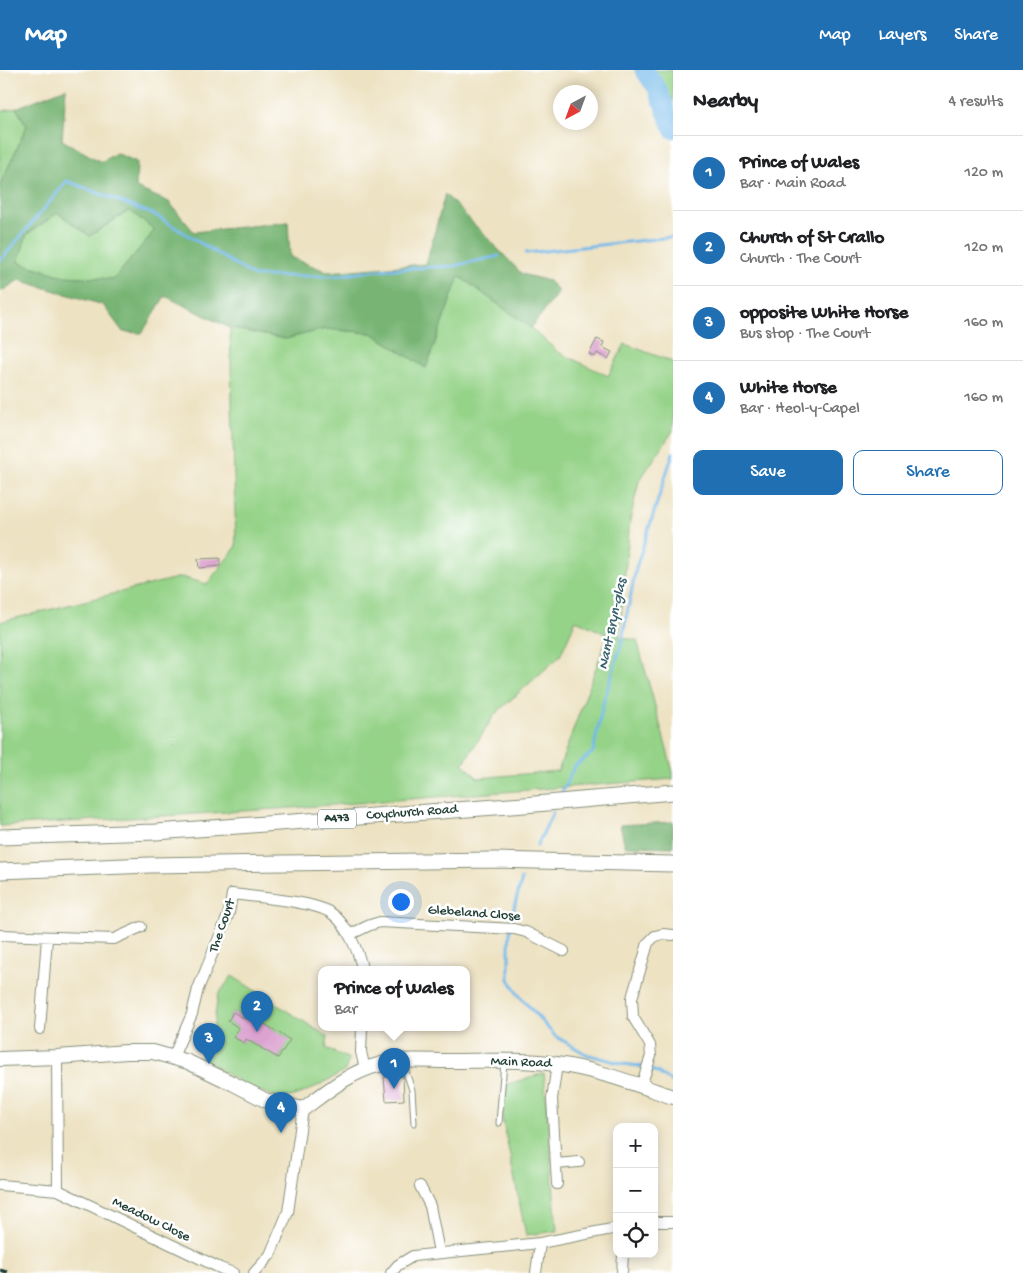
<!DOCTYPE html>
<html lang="en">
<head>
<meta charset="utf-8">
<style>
	:root { --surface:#fff; --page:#f6f6f6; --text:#202124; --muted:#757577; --line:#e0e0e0; --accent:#1f6fb2 }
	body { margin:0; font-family:"Gochi Hand",sans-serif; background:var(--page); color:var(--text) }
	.controls { position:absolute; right:15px; bottom:15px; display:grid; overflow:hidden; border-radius:10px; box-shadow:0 2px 12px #0003 }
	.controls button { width:45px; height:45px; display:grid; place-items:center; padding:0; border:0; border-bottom:1px solid var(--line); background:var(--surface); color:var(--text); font:25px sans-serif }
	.compass { position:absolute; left:553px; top:15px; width:45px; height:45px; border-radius:50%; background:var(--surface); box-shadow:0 2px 12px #0003; rotate:221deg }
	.you { position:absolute; left:400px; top:831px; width:18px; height:18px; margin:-12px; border:4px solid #fff; border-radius:50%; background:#1a73e8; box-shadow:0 0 0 8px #1a73e833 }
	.badge { display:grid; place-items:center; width:32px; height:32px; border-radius:50%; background:var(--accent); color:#fff; font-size:16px; font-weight:700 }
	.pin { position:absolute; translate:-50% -41px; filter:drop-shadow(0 1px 2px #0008) }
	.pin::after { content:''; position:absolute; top:26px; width:18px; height:15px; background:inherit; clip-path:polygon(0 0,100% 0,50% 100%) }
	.popup { position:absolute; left:318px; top:896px; width:152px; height:65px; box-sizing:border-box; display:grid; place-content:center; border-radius:10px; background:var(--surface); filter:drop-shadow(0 1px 4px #0005); font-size:16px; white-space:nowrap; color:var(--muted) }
	.popup b { font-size:19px; color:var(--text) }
	.popup::after { content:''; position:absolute; left:50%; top:100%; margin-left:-10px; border:10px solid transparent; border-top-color:var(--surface) }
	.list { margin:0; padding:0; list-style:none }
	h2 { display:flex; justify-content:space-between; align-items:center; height:65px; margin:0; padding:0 20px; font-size:21px }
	h2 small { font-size:16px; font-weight:400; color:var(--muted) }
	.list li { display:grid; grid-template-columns:32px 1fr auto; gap:15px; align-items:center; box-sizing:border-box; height:75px; padding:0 20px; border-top:1px solid var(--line) }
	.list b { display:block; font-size:19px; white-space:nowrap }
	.list p { margin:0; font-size:16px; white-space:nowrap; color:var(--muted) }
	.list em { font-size:16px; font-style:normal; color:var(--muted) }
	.actions { display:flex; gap:10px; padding:15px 20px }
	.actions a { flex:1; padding:11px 0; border:1px solid var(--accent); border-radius:10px; text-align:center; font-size:18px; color:var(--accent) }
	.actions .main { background:var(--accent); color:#fff }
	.icon { flex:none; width:28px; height:28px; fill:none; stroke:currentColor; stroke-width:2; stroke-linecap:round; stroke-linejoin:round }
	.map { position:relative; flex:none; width:673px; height:1203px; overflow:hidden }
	header { display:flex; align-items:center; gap:30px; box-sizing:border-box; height:70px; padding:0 25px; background:var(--accent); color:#fff }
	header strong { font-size:24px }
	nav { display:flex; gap:28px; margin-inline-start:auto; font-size:18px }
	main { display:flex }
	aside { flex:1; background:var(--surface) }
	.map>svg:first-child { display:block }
	.green { fill:#95d388; stroke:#5a885e; fill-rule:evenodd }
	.forest { fill:#78b574; stroke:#4c7954; fill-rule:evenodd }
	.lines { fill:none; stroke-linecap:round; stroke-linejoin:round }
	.stream { stroke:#73b9ea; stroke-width:3 }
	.river { stroke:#73b9ea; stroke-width:19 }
	.building { fill:#dca3d1 }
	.lane-casing { stroke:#86907b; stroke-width:7 }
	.street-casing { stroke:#86907b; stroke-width:12 }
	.secondary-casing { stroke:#86907b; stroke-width:16 }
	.primary-casing { stroke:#86907b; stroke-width:17 }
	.lane { stroke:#fff; stroke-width:5 }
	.street { stroke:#fff; stroke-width:10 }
	.secondary { stroke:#fff; stroke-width:14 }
	.primary { stroke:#fff; stroke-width:15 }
	.rail { stroke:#1f3d34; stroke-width:3; stroke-dasharray:8 4; stroke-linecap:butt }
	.labels { text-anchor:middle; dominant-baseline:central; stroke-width:5; stroke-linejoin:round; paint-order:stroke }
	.shield { fill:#fff; stroke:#627771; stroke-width:1 }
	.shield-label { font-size:12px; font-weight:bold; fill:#1f3d34 }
	.street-label { font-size:14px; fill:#1f3d34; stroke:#fff }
	.water-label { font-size:15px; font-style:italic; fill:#38626b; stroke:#fff }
</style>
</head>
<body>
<header>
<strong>Map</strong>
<nav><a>Map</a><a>Layers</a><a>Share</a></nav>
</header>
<main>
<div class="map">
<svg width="673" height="1203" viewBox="0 0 673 1203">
	<rect width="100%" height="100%" fill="#fff"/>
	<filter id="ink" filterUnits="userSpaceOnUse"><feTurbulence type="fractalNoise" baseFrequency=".02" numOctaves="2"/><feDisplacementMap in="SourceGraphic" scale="10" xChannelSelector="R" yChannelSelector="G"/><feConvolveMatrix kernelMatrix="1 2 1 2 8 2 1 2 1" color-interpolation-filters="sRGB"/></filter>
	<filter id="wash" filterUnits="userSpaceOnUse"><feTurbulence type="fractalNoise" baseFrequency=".0096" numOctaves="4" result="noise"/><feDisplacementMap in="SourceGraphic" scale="20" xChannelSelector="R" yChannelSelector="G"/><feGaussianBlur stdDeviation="1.12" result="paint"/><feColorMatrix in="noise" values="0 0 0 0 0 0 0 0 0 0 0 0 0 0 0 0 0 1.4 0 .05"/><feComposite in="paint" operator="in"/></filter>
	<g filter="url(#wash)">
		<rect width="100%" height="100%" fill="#ede2c2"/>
		<path class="green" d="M652,0H673V38L667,23Z
			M16,38L27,56L0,115V42Z
			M130,140L155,160L114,209L63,206L18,192L27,164L58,143L90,166Z
			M459,206L531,258L558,282L608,306L625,274L673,292V361L639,411L630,450L619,567L637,570L673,702V709L291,738L0,756V552L181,507L207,514L236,477L230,258L285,269L325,259L372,263L426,298ZM576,550L608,565L558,701L478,708L463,694L495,644L560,586Z
			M232,906L328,967L326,978L349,989L345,1001C332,1008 302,1026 288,1027C257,1027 227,1003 201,988L212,967L218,925ZM250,941L261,948L260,951L289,969L279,988L246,969L243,973L234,967L239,958L228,951L233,942L245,949Z
			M544,1003L557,1161L526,1165L502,1047L505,1015Z"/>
		<path class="forest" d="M66,18L62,70L101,92L116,83L137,92L136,118L169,132L194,162L288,152L290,187L328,202L426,194L445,124L522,204L549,211L559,221L531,258L459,206L426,298L372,263L325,259L285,269L230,258L165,226L142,263L123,262L103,235L19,210L0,222V115L27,56L16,38ZM129,140L155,160L114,209L63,206L18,192L27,164L58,143L90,166Z
			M673,752V777L625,776L620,755Z"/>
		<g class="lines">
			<path class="stream" d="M526,183L673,167
				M0,191L67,111L155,145L254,206H336L378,200L453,196L499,186
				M562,722L574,697L593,682L603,634L621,575L636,498L673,383
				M537,776L553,742
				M522,809L511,848L509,877V909L517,923L555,966L586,984L623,994L639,996L657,1002L673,1013"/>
			<path class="river" d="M644,0L657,18L673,59"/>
		</g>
		<g id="blocks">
			<path class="building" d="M597,269L604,272L602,277L612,282L608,289L597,283L595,287L589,284Z
				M220,488V496L199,498L198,489Z
				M250,941L261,948L260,951L290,970L278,988L246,969L244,973L233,967L239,958L228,951L233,942L245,949Z
				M403,1006L404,1030L386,1031L384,1007Z"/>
		</g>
	</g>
	<g filter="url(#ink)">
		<use href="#blocks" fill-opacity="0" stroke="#86907b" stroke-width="1"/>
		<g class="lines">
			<defs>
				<path id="lane" d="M405,992L406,1002L412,1020L414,1053
					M499,1053L504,992"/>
				<path id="street" d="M0,865L114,869L141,857
					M349,865L370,855L380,852L514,859L526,862L564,881
					M362,958L361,982L365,999
					M40,959L47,868
					M173,987L192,944L198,919L229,843L232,824C254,827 314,831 331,843C346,852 360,884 362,900
					M557,994L552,1029L557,1114
					M641,1016L651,986L650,975L633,947L632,928L648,873L655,866L663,864L673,865
					M556,1094L579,1092
					M0,1115L58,1120L57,987
					M420,1116L430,1136L439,1182
					M58,1120L220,1198L233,1203
					M654,1152H673
					M254,1203L270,1185L288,1142L303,1039
					M391,1203L398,1195L413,1186L540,1173L617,1158
					M536,1203L540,1173
					M622,1203L623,1184"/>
				<path id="secondary" d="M0,989L57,987L127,982H153L188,992L232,1013L265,1030L303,1039C326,1022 350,1002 378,995C401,988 426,991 450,991C485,991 521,989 556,994C596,999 635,1014 673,1027"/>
				<path id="primary" d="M0,767L156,762L524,735L673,722
					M0,801L150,795L494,790L673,794"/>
			</defs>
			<use href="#lane" class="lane-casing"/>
			<use href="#street" class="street-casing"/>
			<use href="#secondary" class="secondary-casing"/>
			<use href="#primary" class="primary-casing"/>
			<use href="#lane" class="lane"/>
			<use href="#street" class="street"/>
			<use href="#secondary" class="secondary"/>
			<use href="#primary" class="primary"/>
			<path class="rail" d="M0,1200L10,1203"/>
		</g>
	</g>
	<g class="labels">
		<rect class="shield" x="318" y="739.5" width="38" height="19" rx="4"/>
		<g class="shield-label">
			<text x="337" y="749">A473</text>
		</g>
		<g class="street-label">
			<text transform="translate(412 743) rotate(-4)">Coychurch Road</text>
			<text transform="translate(474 844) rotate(4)">Glebeland Close</text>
			<text transform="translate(223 856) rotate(-71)">The Court</text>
			<text transform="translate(521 993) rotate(2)">Main Road</text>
			<text transform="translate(151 1150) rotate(26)">Meadow Close</text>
		</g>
		<g class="water-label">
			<text transform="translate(613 554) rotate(-78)">Nant Bryn-glas</text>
		</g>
	</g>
</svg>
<div class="controls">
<button>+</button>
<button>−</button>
<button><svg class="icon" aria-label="locate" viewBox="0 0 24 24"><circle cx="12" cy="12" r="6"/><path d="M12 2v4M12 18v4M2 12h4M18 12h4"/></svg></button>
</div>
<svg class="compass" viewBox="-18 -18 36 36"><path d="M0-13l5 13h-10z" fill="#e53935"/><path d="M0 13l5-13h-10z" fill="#757577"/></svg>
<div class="you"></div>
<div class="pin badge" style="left:394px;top:1019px">1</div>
<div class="popup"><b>Prince of Wales</b>Bar</div>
<div class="pin badge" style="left:257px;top:962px">2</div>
<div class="pin badge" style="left:209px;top:994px">3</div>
<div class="pin badge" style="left:281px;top:1063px">4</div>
</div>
<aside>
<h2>Nearby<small>4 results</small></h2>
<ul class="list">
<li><span class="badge">1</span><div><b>Prince of Wales</b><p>Bar · Main Road</p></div><em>120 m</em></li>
<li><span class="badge">2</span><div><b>Church of St Crallo</b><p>Church · The Court</p></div><em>120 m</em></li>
<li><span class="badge">3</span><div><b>opposite White Horse</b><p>Bus stop · The Court</p></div><em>160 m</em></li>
<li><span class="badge">4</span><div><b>White Horse</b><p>Bar · Heol-y-Capel</p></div><em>160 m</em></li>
</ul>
<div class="actions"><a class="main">Save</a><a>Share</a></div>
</aside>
</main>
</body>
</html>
